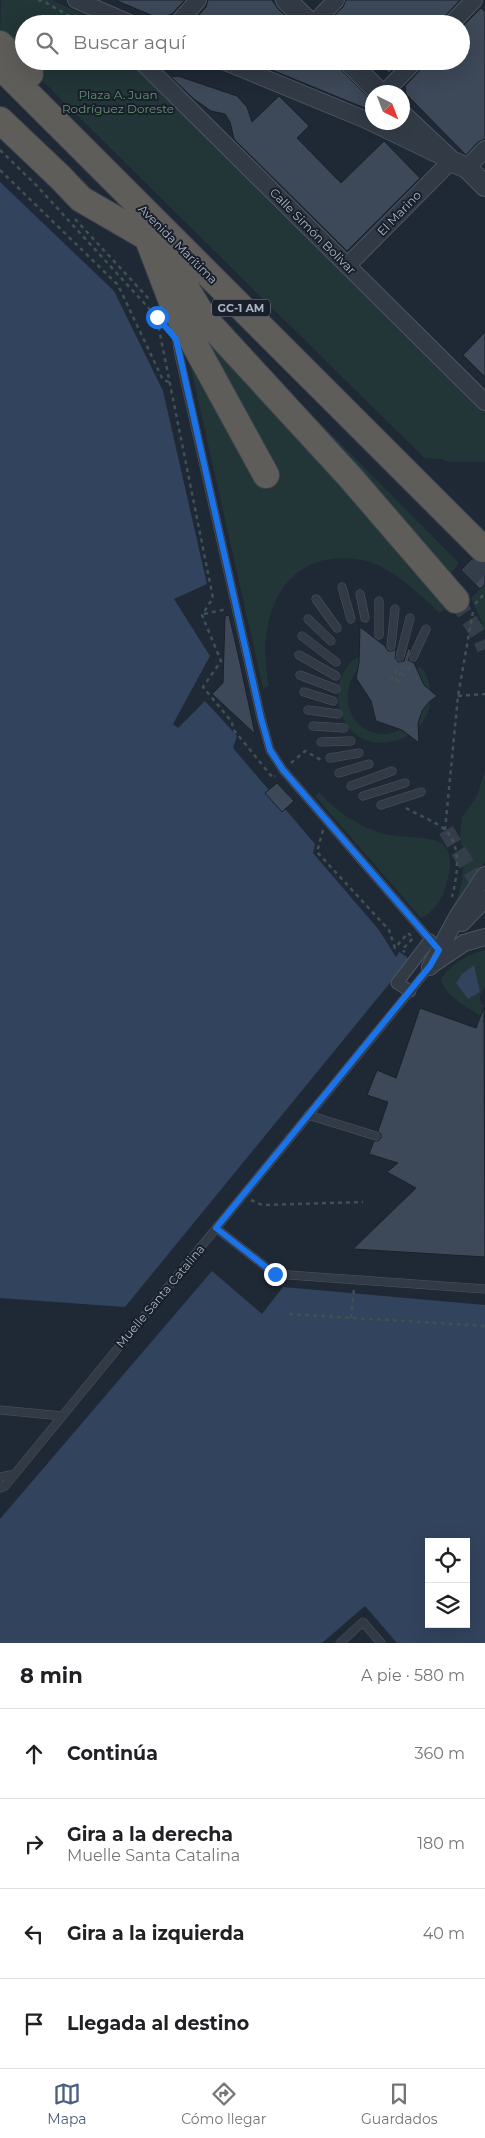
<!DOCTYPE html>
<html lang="es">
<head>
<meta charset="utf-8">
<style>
	:root { --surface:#fff; --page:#f2f2f2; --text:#202124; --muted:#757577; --line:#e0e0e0; --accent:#4a5f82 }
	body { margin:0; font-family:Montserrat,sans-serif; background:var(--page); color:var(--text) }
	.controls { position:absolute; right:15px; bottom:15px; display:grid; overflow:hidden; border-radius:0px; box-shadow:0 5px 20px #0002 }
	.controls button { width:45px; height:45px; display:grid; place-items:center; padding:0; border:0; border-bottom:1px solid var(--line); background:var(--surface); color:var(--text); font:25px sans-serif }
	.compass { position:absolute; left:365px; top:85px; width:45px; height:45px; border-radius:50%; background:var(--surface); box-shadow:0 5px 20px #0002; rotate:138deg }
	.stop { position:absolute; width:15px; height:15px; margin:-11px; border:4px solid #1a73e8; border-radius:50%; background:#fff }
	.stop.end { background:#1a73e8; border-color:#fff; box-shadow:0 1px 5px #0008 }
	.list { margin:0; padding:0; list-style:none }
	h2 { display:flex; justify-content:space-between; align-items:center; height:65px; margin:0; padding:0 20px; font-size:21px }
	h2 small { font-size:16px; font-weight:400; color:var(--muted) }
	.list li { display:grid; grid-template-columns:32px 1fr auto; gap:15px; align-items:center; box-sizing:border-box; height:90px; padding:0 20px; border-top:1px solid var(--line) }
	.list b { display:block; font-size:19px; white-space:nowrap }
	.list p { margin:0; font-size:16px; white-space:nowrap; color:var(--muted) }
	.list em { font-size:16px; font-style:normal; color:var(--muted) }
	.icon { flex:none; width:28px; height:28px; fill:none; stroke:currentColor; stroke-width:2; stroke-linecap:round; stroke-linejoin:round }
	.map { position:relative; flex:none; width:485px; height:1643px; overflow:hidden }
	.search { position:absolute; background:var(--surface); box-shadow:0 5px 20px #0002; left:15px; right:15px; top:15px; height:55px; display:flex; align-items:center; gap:12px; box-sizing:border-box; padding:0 18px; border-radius:28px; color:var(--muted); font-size:19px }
	.sheet { height:425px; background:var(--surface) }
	nav { display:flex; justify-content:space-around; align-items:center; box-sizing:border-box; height:70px; border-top:1px solid var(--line); background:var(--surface); font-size:14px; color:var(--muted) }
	nav a { display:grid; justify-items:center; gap:2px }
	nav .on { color:var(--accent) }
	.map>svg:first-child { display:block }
	.green { fill:#223537 }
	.water { fill:#32435d; fill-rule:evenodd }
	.building { fill:#3d4858; stroke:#1a212c }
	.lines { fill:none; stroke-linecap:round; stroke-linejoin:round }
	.minor-tunnel { stroke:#343d4a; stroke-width:16; stroke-dasharray:16 8; stroke-linecap:butt }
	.trunk-tunnel { stroke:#343d4a; stroke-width:26; stroke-dasharray:26 13; stroke-linecap:butt }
	.service-casing { stroke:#4d5561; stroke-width:9 }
	.pedestrian-casing { stroke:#4d5561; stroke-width:13 }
	.minor-casing { stroke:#4d5561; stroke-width:18 }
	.tertiary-casing { stroke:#4d5561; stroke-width:22 }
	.trunk-casing { stroke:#3a424d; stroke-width:28 }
	.path { stroke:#3e5154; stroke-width:2.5; stroke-dasharray:4 4; stroke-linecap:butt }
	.service { stroke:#323a46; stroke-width:8 }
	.pedestrian { stroke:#323a46; stroke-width:11 }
	.minor { stroke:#323a46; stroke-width:16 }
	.tertiary { stroke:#323a46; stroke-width:20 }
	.trunk { stroke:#5e5d5a; stroke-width:26 }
	.route { stroke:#1a73e8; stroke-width:6 }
	.labels { text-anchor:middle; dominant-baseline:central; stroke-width:4; stroke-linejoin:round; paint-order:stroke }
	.shield { fill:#181f2a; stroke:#808895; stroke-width:1 }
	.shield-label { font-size:11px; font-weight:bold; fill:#acb5c3 }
	.park-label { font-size:12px; fill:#659370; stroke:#181f2a }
	.street-label { font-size:12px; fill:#acb5c3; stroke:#181f2a }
</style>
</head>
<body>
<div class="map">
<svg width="485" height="1643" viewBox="0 0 485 1643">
	<rect width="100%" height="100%" fill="#1f2835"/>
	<path class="green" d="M1,0H52L91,18L96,24H24V61H134L485,411V462H448L442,459L424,458L0,39Z
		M184,309L449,606L440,613C420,595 390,565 362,560C281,546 255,620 269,686L263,688L187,351Z
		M255,357L459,563L449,576Z
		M485,584V629L471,598Z
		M387,648L397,650L394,660C389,660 380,659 375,660C333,674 342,734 385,734C392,734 401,729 407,726L413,672L421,666C432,683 435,701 424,720C417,731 407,738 394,741C331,758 311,652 387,648Z
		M485,770V862L443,927L442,926L458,896L462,882L464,858L460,836L462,817L477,796Z
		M319,792C334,809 354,823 375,831C410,845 466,821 446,886C442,899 434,912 421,918L315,796Z
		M485,950V987L480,995V1001L484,1006L481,1016C466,1007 444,995 441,978C454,963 466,955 485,950Z"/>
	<path class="water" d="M0,182L114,291L163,391L207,584L174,599L210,656L173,724L178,728L205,701L237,736L233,748L315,844L313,853L379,930L396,957L399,952L407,957V962L125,1307L0,1298Z
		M474,965L480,992L468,999L456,983L462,974Z
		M212,1271L262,1314L283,1287L485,1305V1643H397L365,1606L322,1643H0V1519ZM429,1542H466V1624H429Z"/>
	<path class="building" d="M115,0H185L172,14L158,18Z
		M208,0H272L278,9L294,24H191L206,7Z
		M346,0H460L444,17L441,24H338L332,18L343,7Z
		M481,8L485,12V139L478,142L466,155L406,94L405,86L422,68L425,61H461V28Z
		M250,61H336L340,69L372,101L367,109Z
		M377,61H401L389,73Z
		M178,76L237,96L247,107L252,122L279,96L309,126L297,138L341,183L384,141L420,178L347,251L234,139L230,122L225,114L211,111L194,99L171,77Z
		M485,332V377L463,355Z
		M472,559L479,563L485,564V584L480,589L461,570Z
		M229,615L240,663L255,734L212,694L223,683L225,616Z
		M360,627L385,646L388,651H393L396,648L395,658L398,662L404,661L408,649H411L408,660L414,663L424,685L437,696L429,702L422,711L418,723L419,743L402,730L376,721L371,701L356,678L359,663Z
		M277,783L294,801L282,812L265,793Z
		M484,1007L485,1257L353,1249L416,1188L387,1172L398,1163L369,1154L374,1141H378L381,1138V1134L378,1131L388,1102L367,1095L377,1070L396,1078L420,1008L476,1028Z"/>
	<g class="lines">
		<path class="minor-tunnel" d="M456,600L479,635L485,649
			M446,830L473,875L485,888"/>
		<path class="trunk-tunnel" d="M471,561L485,575"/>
		<defs>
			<path id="service" d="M175,329L179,355L261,718L270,750L283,770L432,942
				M342,587L351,619
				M360,594L365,618
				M316,599L337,628
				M379,601V635
				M308,619L331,641
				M302,636L336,662
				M391,646L395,609
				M299,655L336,676
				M400,657L410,618
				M413,657L426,629
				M300,675L336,689
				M304,692L333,701
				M308,710L338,714
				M313,726L344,728
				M321,742L351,741
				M330,758L359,753
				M339,773L369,764
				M351,786L392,771
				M363,796L405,783
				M381,805L421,792
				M308,1115L376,1136
				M216,1228L275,1274L485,1289
				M0,1410L62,1416
				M0,1477L15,1474
				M0,1488L5,1486L430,967
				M340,1643L363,1622L381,1643"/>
			<path id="pedestrian" d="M410,991L397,983L430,940"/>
			<path id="minor" d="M76,0L132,24
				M177,24L198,0
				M313,24L336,0
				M451,24L474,0
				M141,61L485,402
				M223,61L364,119L451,161L348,265
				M385,92L415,61
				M467,168L485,149
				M462,923L485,899
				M433,964L464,943L485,937
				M430,967L457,917L485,875"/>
			<path id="tertiary" d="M286,0L311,24
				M348,61L379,92
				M402,115L451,161L467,168L485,186"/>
			<path id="trunk" d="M0,44L30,74
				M0,66L483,549
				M0,120L60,177L81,199L143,235
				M148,239L174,307L266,475
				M169,260L204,318L350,477L456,600"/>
		</defs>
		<use href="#service" class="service-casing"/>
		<use href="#pedestrian" class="pedestrian-casing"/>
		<use href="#minor" class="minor-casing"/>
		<use href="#tertiary" class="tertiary-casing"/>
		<use href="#trunk" class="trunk-casing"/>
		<path class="path" d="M38,0L43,1L83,24
			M122,61L127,66
			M0,150L37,186L155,315
			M0,170L118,285L163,380L169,382
			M75,219L149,299
			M157,319L213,598L202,615L221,661L203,687L232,722L233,729L273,778L275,776
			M475,604L485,593
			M204,614L227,609
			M391,680L400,666
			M395,682L405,666
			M398,683L410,666
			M458,696L485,694
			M291,763L305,751L321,760
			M406,808C418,815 434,821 444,829C463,845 457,877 452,897
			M323,830L317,852L389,930L395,948L408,933L413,938L402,950L405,952
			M445,830L458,696L473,611
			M251,1200L262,1205L363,1202
			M289,1314L485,1326
			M351,1318L354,1289"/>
		<use href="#service" class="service"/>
		<use href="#pedestrian" class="pedestrian"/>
		<use href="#minor" class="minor"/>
		<use href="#tertiary" class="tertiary"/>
		<use href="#trunk" class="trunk"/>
	</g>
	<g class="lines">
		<path class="route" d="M157,317L176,339L261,718L270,750L283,770L439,950L430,966L216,1228L275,1274"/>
	</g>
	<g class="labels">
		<rect class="shield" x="212" y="299.5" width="58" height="17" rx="4"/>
		<g class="shield-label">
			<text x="241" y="308">GC-1 AM</text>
		</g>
		<g class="park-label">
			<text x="118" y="94">Plaza A. Juan<tspan x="118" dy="14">Rodríguez Doreste</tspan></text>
		</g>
		<g class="street-label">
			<text transform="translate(399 213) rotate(-46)">El Marino</text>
			<text transform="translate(313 231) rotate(45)">Calle Simón Bolivar</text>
			<text transform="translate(178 244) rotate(45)">Avenida Marítima</text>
			<text transform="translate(160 1296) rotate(-50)">Muelle Santa Catalina</text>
		</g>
	</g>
</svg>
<div class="controls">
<button><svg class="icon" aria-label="locate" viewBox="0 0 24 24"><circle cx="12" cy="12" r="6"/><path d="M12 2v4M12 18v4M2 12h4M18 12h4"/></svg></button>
<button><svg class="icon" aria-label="layers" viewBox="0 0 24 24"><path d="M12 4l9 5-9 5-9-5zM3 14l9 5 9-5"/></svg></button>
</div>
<svg class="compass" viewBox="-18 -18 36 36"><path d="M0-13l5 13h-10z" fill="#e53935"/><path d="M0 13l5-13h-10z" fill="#757577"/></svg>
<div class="stop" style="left:157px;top:317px"></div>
<div class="stop end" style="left:275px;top:1274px"></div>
<div class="search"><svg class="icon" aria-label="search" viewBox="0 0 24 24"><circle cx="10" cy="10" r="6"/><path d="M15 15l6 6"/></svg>Buscar aquí</div>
</div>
<section class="sheet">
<h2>8 min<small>A pie · 580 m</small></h2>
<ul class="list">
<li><svg class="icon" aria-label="ahead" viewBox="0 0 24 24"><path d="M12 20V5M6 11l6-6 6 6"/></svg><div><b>Continúa</b></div><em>360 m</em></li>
<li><svg class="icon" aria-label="right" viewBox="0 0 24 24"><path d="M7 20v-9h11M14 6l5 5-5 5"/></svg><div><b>Gira a la derecha</b><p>Muelle Santa Catalina</p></div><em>180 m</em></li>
<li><svg class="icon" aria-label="left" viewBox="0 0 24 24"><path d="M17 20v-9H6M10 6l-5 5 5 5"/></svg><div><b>Gira a la izquierda</b></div><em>40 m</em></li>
<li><svg class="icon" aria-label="arrive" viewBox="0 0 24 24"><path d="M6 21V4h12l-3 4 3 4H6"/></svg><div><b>Llegada al destino</b></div></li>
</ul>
</section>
<nav>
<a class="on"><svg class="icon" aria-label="map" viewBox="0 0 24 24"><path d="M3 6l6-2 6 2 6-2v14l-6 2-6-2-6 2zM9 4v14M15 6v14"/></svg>Mapa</a>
<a><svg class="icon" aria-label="directions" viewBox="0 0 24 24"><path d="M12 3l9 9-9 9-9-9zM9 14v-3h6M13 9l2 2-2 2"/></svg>Cómo llegar</a>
<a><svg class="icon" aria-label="saved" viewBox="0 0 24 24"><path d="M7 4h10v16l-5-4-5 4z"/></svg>Guardados</a>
</nav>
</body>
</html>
